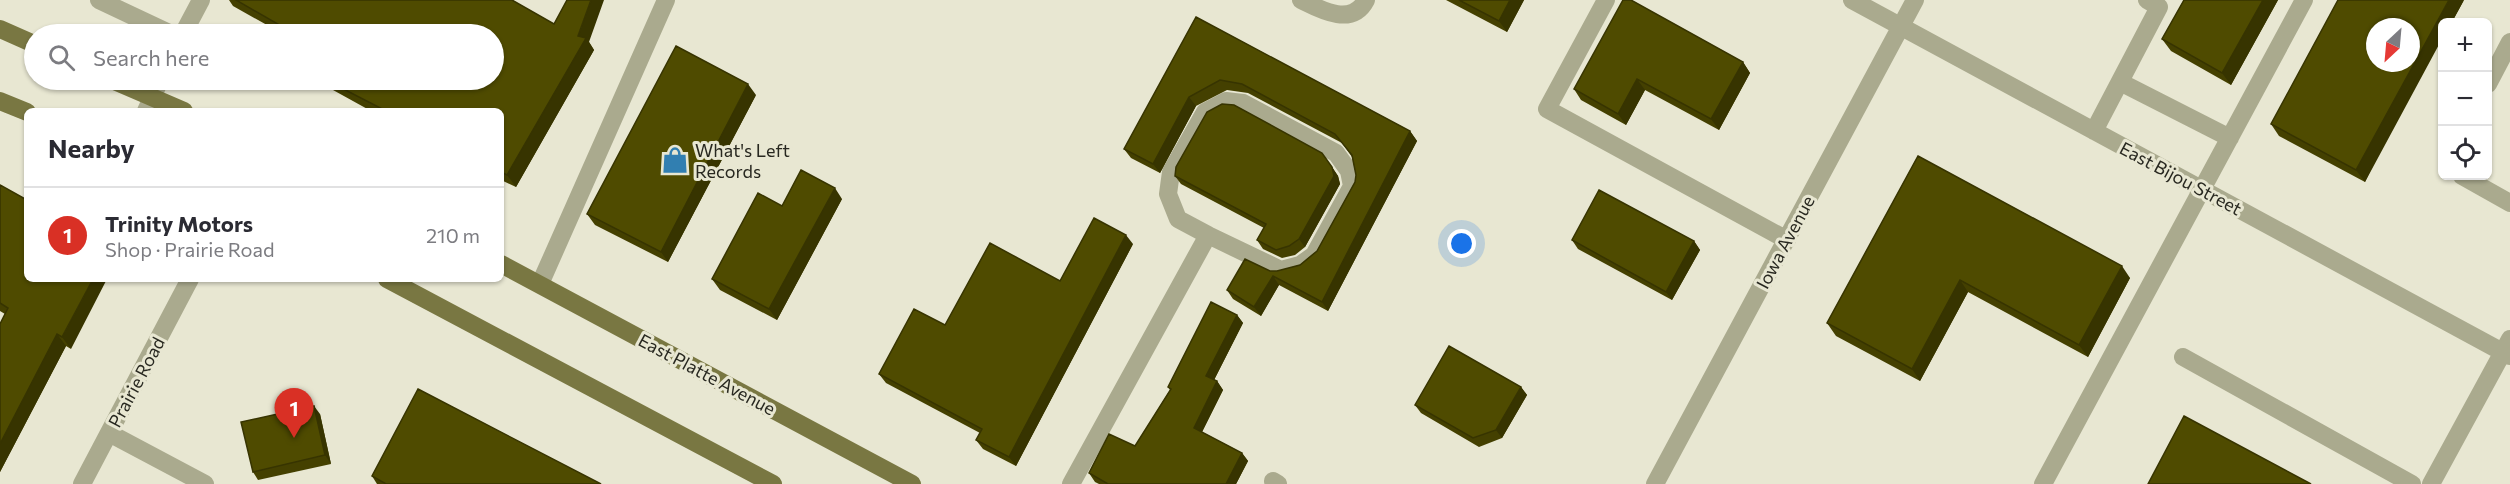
<!DOCTYPE html>
<html lang="en">
<head>
<meta charset="utf-8">
<style>
	:root { --surface:#fff; --page:#f7f7f7; --text:#2b2b33; --muted:#7c7c81; --line:#e1e1e2; --accent:#d93025 }
	body { margin:0; font-family:Commissioner,sans-serif; background:var(--page); color:var(--text) }
	.controls { position:absolute; right:18px; top:18px; display:grid; overflow:hidden; border-radius:9px; box-shadow:0 2px 4px #0004 }
	.controls button { width:54px; height:54px; display:grid; place-items:center; padding:0; border:0; border-bottom:2px solid var(--line); background:var(--surface); color:var(--text); font:30px sans-serif }
	.compass { position:absolute; left:2366px; top:18px; width:54px; height:54px; border-radius:50%; background:var(--surface); box-shadow:0 2px 4px #0004; rotate:206deg }
	.you { position:absolute; left:1462px; top:244px; width:21px; height:21px; margin:-15px; border:4px solid #fff; border-radius:50%; background:#1a73e8; box-shadow:0 0 0 9px #1a73e833 }
	.badge { display:grid; place-items:center; width:39px; height:39px; border-radius:50%; background:var(--accent); color:#fff; font-size:20px; font-weight:700 }
	.pin { position:absolute; translate:-50% -50px; filter:drop-shadow(0 2px 3px #0008) }
	.pin::after { content:''; position:absolute; top:32px; width:21px; height:18px; background:inherit; clip-path:polygon(0 0,100% 0,50% 100%) }
	.list { margin:0; padding:0; list-style:none }
	h2 { display:flex; justify-content:space-between; align-items:center; height:78px; margin:0; padding:0 24px; font-size:26px }
	h2 small { font-size:20px; font-weight:400; color:var(--muted) }
	.list li { display:grid; grid-template-columns:39px 1fr auto; gap:18px; align-items:center; box-sizing:border-box; height:96px; padding:0 24px; border-top:2px solid var(--line) }
	.list b { display:block; font-size:22px; white-space:nowrap }
	.list p { margin:0; font-size:20px; white-space:nowrap; color:var(--muted) }
	.list em { font-size:20px; font-style:normal; color:var(--muted) }
	.icon { flex:none; width:33px; height:33px; fill:none; stroke:currentColor; stroke-width:2; stroke-linecap:round; stroke-linejoin:round }
	.map { position:relative; flex:none; width:2510px; height:484px; overflow:hidden }
	.search { position:absolute; background:var(--surface); box-shadow:0 2px 4px #0004; left:24px; top:24px; width:480px; height:66px; display:flex; align-items:center; gap:15px; box-sizing:border-box; padding:0 21px; border-radius:33px; color:var(--muted); font-size:22px }
	.panel { position:absolute; background:var(--surface); box-shadow:0 2px 4px #0004; left:24px; top:108px; width:480px; height:174px; border-radius:9px }
	.map>svg:first-child { display:block }
	.lines { fill:none; stroke-linecap:round; stroke-linejoin:round }
	.minor { stroke:#aaaa8e; stroke-width:18 }
	.major { stroke:#797742; stroke-width:18 }
	.wall { fill:#444000 }
	.shaded-wall { fill:#373400 }
	.building { fill:#4f4b00; stroke:#373400; stroke-width:1.5; fill-rule:evenodd }
	.labels { text-anchor:middle; dominant-baseline:central; stroke-width:6; stroke-linejoin:round; paint-order:stroke }
	.poi-label { font-size:18px; fill:#282820; stroke:#e8e7d2; text-anchor:start }
	.street-label { font-size:18px; fill:#282820; stroke:#e8e7d2 }
</style>
</head>
<body>
<div class="map">
<svg width="2510" height="484" viewBox="0 0 2510 484">
	<rect width="100%" height="100%" fill="#e8e7d2"/>
	<g class="lines">
		<path class="minor" d="M99,0L171,34
			M1301,0C1321,10 1352,27 1366,0
			M1606,0L1547,109L1787,240
			M1852,0L2510,356
			M183,34L201,0
			M2120,82L2230,138
			M2488,84L2510,42
			M146,111L160,80
			M2094,131L2159,7L2147,0
			M2462,176L2510,203
			M540,284L666,0
			M2183,357L2412,484
			M109,433L205,484
			M1273,481L1278,484
			M82,484L190,279
			M1071,484L1208,235L1178,219L1168,194L1171,172L1205,112L1226,101L1243,103L1336,153L1349,171L1352,186L1314,255L1300,265L1281,270L1208,235
			M1655,484L1915,0
			M2043,484L2304,0
			M2431,484L2510,339"/>
		<path class="major" d="M0,29L34,44
			M112,80L184,111
			M0,101L27,112
			M501,264L912,484
			M387,279L773,484"/>
	</g>
	<path class="wall" d="M229,0H512L554,24L589,42L594,50L516,187L501,180V111H371L333,90L325,80H494V34H283L233,6Z
		M1446,0H1524L1507,32Z
		M2184,0H2278L2231,85L2171,51L2162,39Z
		M2464,0L2452,22H2442L2365,182L2279,136L2271,124Z
		M1196,17L1410,131L1417,141L1328,311L1279,285L1261,316L1233,299L1227,290L1270,271H1277L1300,265L1317,251L1355,182L1356,175L1352,157L1342,143L1248,93L1227,90L1196,106L1160,173L1131,158L1124,149Z
		M1743,62L1750,73L1719,130L1645,90L1626,125L1581,100L1574,89Z
		M756,95L668,262L595,225L587,214Z
		M1918,156L2130,278L2088,357L1968,292L1920,381L1836,336L1827,323Z
		M1332,167L1338,176L1340,184L1305,247L1295,255L1282,258L1263,249L1257,240L1264,228L1181,184L1175,176Z
		M0,185L71,349L66,346L0,472V324L5,314L0,311Z
		M842,199L777,320L720,290L712,279L782,206Z
		M1572,240L1694,241L1700,250L1672,300L1578,249Z
		M1133,244L1016,466L983,449L976,440L980,433L886,383L879,374L945,325L1060,281Z
		M1237,315L1243,323L1214,380L1217,381L1223,390L1202,432L1242,453L1248,461L1236,484H1099L1095,482L1089,473L1135,446L1170,390L1168,387Z
		M1521,387L1527,395L1502,438L1479,447L1421,413L1415,405Z
		M320,414L331,464L258,480L253,472Z
		M372,476L601,484H377Z"/>
	<path class="shaded-wall" d="M591,0H604L589,42L594,50L516,187L507,175L578,36Z
		M1510,0H1524L1507,32L1499,21Z
		M2263,0H2278L2231,85L2222,73Z
		M2449,0H2464L2452,22H2442V39L2365,182L2356,170Z
		M1743,62L1750,73L1719,130L1711,119Z
		M1637,79L1645,90L1626,125L1618,114Z
		M748,84L756,95L668,262L661,252Z
		M1189,97L1196,106L1160,173L1153,164Z
		M1410,131L1417,141L1328,311L1322,302Z
		M1332,167L1338,176L1340,184L1305,247L1299,239Z
		M835,188L842,199L777,320L769,309Z
		M1126,235L1133,244L1016,466L1009,457Z
		M1694,241L1700,250L1672,300L1666,292Z
		M2122,266L2130,278L2088,357L2079,345Z
		M1273,276L1279,285L1261,316L1254,307Z
		M93,279H107L71,349L62,337Z
		M1960,280L1968,292L1920,381L1912,369Z
		M1237,315L1243,323L1212,384L1206,376Z
		M57,334L66,346L0,472V444Z
		M1217,381L1223,390L1200,436L1194,428Z
		M1521,387L1527,395L1502,438L1496,430Z
		M314,406L320,414L331,464L325,455Z
		M1242,453L1248,461L1236,484H1226Z"/>
	<path class="building" d="M236,0H512L554,24L567,0H591L578,36L586,38L507,175L501,172V111H386L326,80H494V34H295Z
		M1459,0H1510L1499,21Z
		M1623,0H1631L1743,62L1711,119L1637,79L1618,114L1574,89Z
		M2184,0H2263L2222,73L2162,39Z
		M2338,0H2449L2356,170L2271,124ZM2375,27H2411V63H2375Z
		M1196,17L1410,131L1322,302L1273,276L1254,307L1227,290L1245,259L1270,271H1277L1300,265L1317,251L1355,182L1356,175L1352,155L1335,134L1242,84L1220,80L1189,97L1153,164L1124,149Z
		M676,46L748,84L661,252L587,214Z
		M1222,104L1234,105L1322,153L1332,167L1334,176L1299,239L1289,246L1276,250L1257,240L1266,224L1175,176L1176,167L1207,112Z
		M1918,156L2122,266L2079,345L1960,280L1912,369L1827,323Z
		M801,170L835,188L769,309L712,279L758,193L782,206Z
		M0,185L27,200V279H93L62,337L57,334L0,444V324L8,308L0,303Z
		M1599,190L1694,241L1666,292L1572,240Z
		M1094,218L1126,235L1009,457L976,440L982,429L879,374L914,309L945,325L990,243L1060,281Z
		M1211,302L1237,315L1206,376L1217,381L1194,428L1242,453L1226,484H1108L1089,473L1109,434L1135,446L1171,389L1168,387Z
		M1449,346L1521,387L1496,430L1473,438L1415,405Z
		M418,389L601,484H386L372,476Z
		M314,406L325,455L253,472L241,422Z
		M2184,416L2311,484H2148Z"/>
	<defs>
		<symbol id="shop-bare" viewBox="-9 -9 18 18"><path d="M-5-2.5h2.3a2.7 3.5 0 0 1 5.4 0H5L5.5 6h-11ZM-1.5-2.5h3a1.5 2.3 0 0 0-3 0Z" fill="#317fb1" stroke="#e8e7d2" stroke-width="2.5" paint-order="stroke"/></symbol>
	</defs>
	<g fill-rule="evenodd">
		<use href="#shop-bare" x="656" y="141" width="38" height="38"/>
	</g>
	<g class="labels">
		<g class="poi-label">
			<text x="695" y="150">What's Left<tspan x="695" dy="21">Records</tspan></text>
		</g>
		<g class="street-label">
			<text transform="translate(2181 178) rotate(28)">East Bijou Street</text>
			<text transform="translate(1785 242) rotate(-62)">Iowa Avenue</text>
			<text transform="translate(707 374) rotate(28)">East Platte Avenue</text>
			<text transform="translate(136 382) rotate(-62)">Prairie Road</text>
		</g>
	</g>
</svg>
<div class="controls">
<button>+</button>
<button>−</button>
<button><svg class="icon" aria-label="locate" viewBox="0 0 24 24"><circle cx="12" cy="12" r="6"/><path d="M12 2v4M12 18v4M2 12h4M18 12h4"/></svg></button>
</div>
<svg class="compass" viewBox="-18 -18 36 36"><path d="M0-13l5 13h-10z" fill="#e53935"/><path d="M0 13l5-13h-10z" fill="#7c7c81"/></svg>
<div class="you"></div>
<div class="pin badge" style="left:294px;top:438px">1</div>
<div class="search"><svg class="icon" aria-label="search" viewBox="0 0 24 24"><circle cx="10" cy="10" r="6"/><path d="M15 15l6 6"/></svg>Search here</div>
<section class="panel">
<h2>Nearby<small></small></h2>
<ul class="list">
<li><span class="badge">1</span><div><b>Trinity Motors</b><p>Shop · Prairie Road</p></div><em>210 m</em></li>
</ul>
</section>
</div>
</body>
</html>
